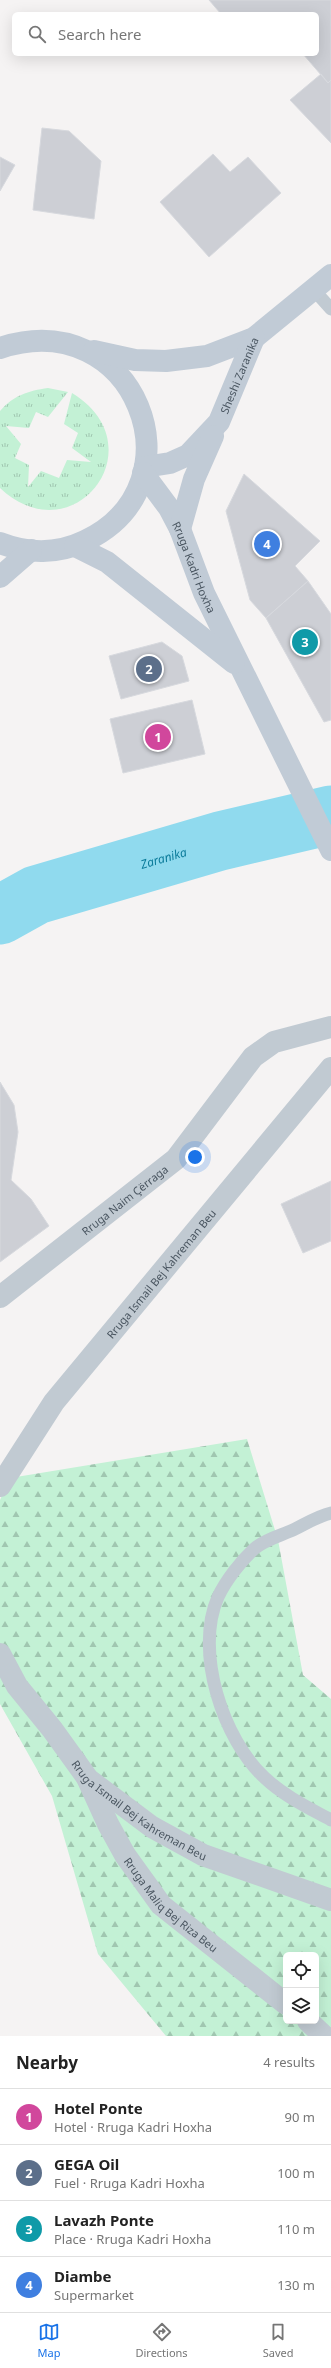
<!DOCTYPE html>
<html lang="en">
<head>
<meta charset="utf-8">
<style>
	:root { --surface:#fff; --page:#f6f6f6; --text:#222; --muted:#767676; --line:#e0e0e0; --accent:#1a73e8 }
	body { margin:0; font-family:"Noto Sans",sans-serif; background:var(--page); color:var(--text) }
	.controls { position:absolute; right:12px; bottom:12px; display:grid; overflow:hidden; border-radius:6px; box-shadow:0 4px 16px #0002 }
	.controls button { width:36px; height:36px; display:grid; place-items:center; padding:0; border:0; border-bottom:1px solid var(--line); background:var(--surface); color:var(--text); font:20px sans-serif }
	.you { position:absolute; left:195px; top:1157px; width:14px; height:14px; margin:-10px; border:3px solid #fff; border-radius:50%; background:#1a73e8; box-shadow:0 0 0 6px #1a73e833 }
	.badge { display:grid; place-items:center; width:26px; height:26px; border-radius:50%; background:var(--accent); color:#fff; font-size:13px; font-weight:700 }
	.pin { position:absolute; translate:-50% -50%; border:2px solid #fff; box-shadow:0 1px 4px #0006 }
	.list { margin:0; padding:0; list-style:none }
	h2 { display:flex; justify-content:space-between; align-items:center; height:52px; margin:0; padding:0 16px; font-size:17px }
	h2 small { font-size:13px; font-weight:400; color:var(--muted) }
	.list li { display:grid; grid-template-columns:26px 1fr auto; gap:12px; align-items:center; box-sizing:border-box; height:56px; padding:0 16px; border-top:1px solid var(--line) }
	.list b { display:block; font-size:15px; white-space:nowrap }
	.list p { margin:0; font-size:13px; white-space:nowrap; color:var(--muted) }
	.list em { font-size:13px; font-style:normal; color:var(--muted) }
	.icon { flex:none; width:22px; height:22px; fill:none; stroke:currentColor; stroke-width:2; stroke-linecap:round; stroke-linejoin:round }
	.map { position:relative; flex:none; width:331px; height:2036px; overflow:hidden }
	.search { position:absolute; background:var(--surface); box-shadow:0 4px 16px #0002; left:12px; right:12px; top:12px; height:44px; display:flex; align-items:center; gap:10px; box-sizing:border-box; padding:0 14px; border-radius:6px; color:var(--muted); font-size:15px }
	.sheet { height:276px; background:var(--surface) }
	nav { display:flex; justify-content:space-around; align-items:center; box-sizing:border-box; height:56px; border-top:1px solid var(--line); background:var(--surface); font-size:11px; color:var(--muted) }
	nav a { display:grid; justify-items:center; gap:2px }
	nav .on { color:var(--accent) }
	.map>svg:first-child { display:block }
	.grass { fill:url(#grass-tufts) }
	.forest { fill:url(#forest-firs); fill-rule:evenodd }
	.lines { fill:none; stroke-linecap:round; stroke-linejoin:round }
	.river { stroke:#90daee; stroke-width:59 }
	.building { fill:#cdcfd5; stroke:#d7d9de }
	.service { stroke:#c1cad2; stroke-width:13 }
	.minor { stroke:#c1cad2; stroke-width:22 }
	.secondary { stroke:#c1cbd6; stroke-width:22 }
	.labels { text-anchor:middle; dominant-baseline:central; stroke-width:3; stroke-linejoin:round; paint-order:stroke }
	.street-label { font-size:11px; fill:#4a5661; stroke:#fff }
	.water-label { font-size:12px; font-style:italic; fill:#0c7c9b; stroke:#fff }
</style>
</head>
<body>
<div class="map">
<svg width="331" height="2036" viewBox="0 0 331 2036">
	<defs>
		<pattern id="grass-tufts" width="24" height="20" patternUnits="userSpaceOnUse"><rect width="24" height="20" fill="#c3f1d5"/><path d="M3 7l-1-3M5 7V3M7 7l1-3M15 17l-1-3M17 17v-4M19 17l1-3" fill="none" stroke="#a0c6b0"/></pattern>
		<pattern id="forest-firs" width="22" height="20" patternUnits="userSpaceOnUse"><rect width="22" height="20" fill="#c3f1d5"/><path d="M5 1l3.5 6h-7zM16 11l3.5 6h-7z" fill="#a0c6b0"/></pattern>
	</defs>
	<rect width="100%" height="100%" fill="#f5f3f3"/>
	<path class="grass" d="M48,388L68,392L48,417L36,412L29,428L6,426L21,444L15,458L29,465L28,487L41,471L59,478L67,460L91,462L72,448L78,433L64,424L72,393C159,446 73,557 0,488V411C14,395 28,391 48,388Z"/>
	<path class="forest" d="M247,1439L278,1540L303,1675L331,1699V2036H166L98,1954L52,1796L0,1704V1500L10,1478ZM286,1955H316V2021H286Z"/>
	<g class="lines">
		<path class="river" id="s1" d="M0,915L36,895L220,841L331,815"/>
	</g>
	<path class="building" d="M209,0H331V80L328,83L303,54H317V14H221Z
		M321,74L328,83L331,80V143L290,100Z
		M42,128L69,131L101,161L94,219L33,210Z
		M213,154L230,172L248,157L281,193L209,257L160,202Z
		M0,157L15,165L0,191Z
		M244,474L320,541L295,566L308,581L266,618L250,600L226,511Z
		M308,581L331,614V720L324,722L266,618Z
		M162,642L182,656L189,681L121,699L109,656Z
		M192,700L205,754L123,773L110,719Z
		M0,1082L14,1105L18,1132L11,1180L31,1199L49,1226L0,1262Z
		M331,1181V1241L303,1253L281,1204Z"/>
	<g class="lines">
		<path class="service" d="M314,290L331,309
			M331,1513C318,1516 307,1523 295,1529C283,1535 265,1539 254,1549C241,1561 226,1580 218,1597C194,1651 223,1740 265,1778C284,1796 309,1808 331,1820"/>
		<g class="minor">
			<path id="s2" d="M0,1297L176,1159L253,1057L274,1042L331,1027"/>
			<path id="s3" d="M0,1486L54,1402L331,1068"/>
			<path id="s4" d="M0,1654L17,1686L52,1729L88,1779L152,1827L203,1855L331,1900"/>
			<path id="s5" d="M88,1780L108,1824L125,1855L161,1905L286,2004"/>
			<path d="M308,2021L324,2036"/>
		</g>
		<g class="secondary">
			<path d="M0,348C135,303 205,484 85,541C58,554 28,554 0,543"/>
			<path d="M94,351L135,360L166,361L207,356L254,338L331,275"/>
			<path id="s6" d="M145,467L170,463L188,455L219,422L254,338"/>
			<path id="s7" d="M143,473L169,508L180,529L204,593L331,850"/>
			<path d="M180,529L194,479L213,436"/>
			<path d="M75,546L107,562L234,663"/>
			<path d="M0,577L31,550"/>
		</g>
	</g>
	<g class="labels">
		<g class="street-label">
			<text stroke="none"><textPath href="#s6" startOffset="141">Sheshi Zaranika</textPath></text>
			<text stroke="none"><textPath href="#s7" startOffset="108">Rruga Kadri Hoxha</textPath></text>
			<text stroke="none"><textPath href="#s2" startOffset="158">Rruga Naim Çërraga</textPath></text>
			<text stroke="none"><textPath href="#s3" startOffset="267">Rruga Ismail Bej Kahreman Beu</textPath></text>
			<text stroke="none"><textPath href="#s4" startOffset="213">Rruga Ismail Bej Kahreman Beu</textPath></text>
			<text stroke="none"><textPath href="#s5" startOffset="152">Rruga Maliq Bej Riza Beu</textPath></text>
		</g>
		<g class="water-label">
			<text stroke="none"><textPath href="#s1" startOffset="174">Zaranika</textPath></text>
		</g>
	</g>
</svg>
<div class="controls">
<button><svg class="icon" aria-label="locate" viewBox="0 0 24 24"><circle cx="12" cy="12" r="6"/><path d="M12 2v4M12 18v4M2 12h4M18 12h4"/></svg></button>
<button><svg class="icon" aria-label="layers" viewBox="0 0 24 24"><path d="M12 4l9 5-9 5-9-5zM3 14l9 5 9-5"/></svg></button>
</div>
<div class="you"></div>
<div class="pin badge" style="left:158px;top:737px;background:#d1479c">1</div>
<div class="pin badge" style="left:149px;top:669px;background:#5c6f8a">2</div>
<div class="pin badge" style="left:305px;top:642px;background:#0f9aa8">3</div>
<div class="pin badge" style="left:267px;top:544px;background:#3f7fe0">4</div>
<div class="search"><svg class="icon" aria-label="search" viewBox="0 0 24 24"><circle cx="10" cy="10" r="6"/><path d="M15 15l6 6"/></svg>Search here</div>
</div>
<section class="sheet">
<h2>Nearby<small>4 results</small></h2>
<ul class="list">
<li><span class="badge" style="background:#d1479c">1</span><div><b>Hotel Ponte</b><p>Hotel · Rruga Kadri Hoxha</p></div><em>90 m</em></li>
<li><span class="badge" style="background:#5c6f8a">2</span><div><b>GEGA Oil</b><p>Fuel · Rruga Kadri Hoxha</p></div><em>100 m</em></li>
<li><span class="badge" style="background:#0f9aa8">3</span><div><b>Lavazh Ponte</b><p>Place · Rruga Kadri Hoxha</p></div><em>110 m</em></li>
<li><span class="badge" style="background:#3f7fe0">4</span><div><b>Diambe</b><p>Supermarket</p></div><em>130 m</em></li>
</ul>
</section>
<nav>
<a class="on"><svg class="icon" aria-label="map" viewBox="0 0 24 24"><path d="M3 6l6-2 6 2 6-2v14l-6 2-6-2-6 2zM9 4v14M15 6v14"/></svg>Map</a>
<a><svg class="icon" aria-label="directions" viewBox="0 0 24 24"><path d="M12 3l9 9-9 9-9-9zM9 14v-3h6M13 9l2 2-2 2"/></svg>Directions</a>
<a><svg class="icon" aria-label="saved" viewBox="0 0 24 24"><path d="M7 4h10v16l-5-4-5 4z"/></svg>Saved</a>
</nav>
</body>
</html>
